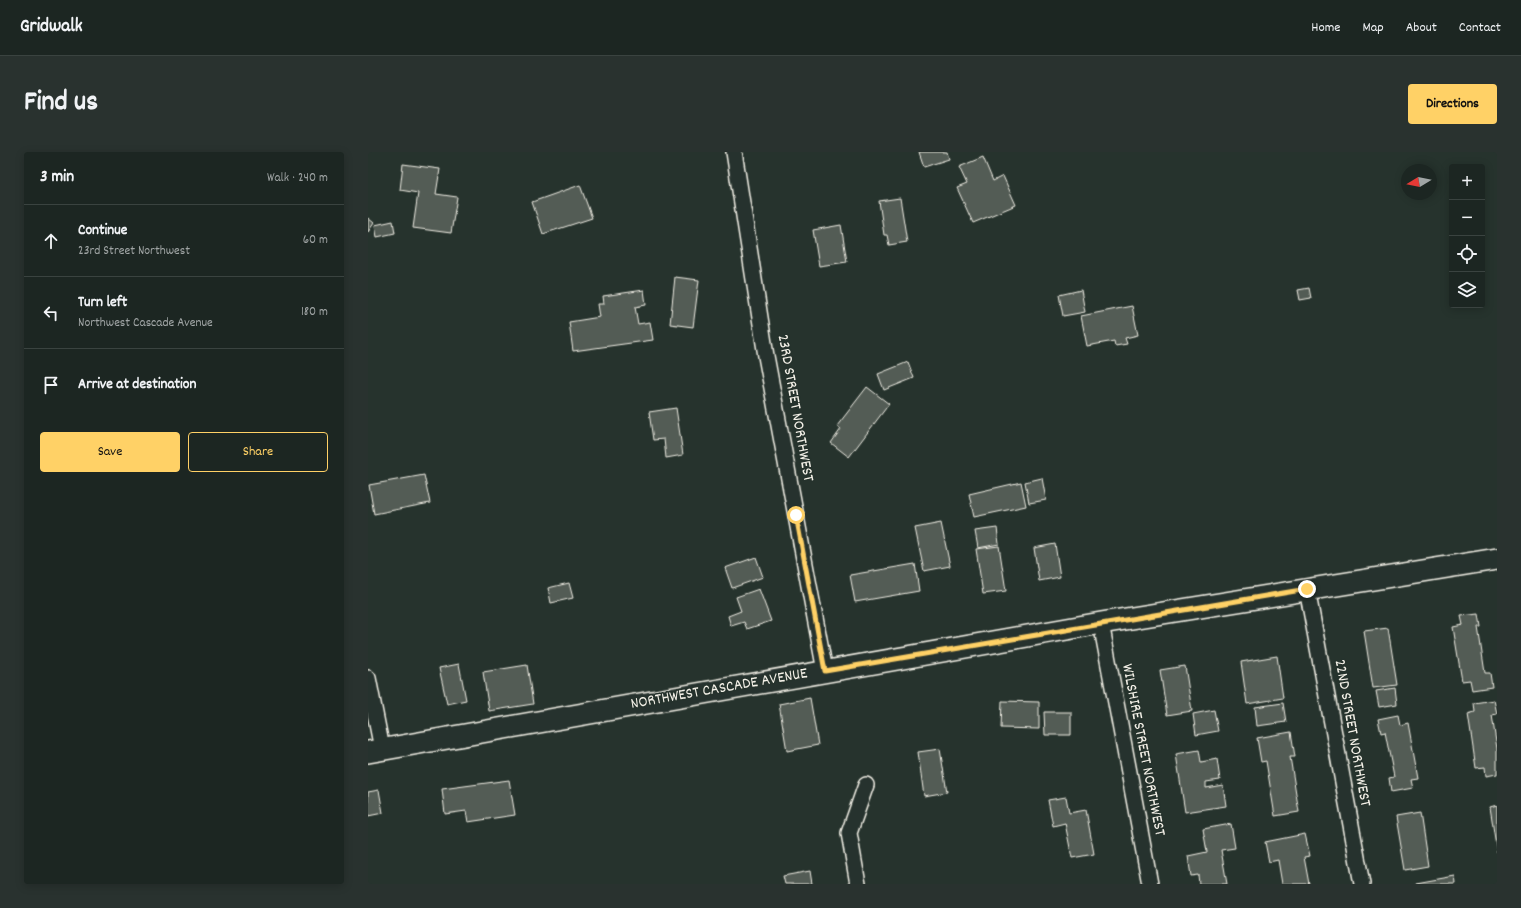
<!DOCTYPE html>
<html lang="en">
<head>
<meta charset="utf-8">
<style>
	:root { --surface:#1c2622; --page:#29322f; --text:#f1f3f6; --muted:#a0a5a5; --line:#3a4340; --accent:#ffd166 }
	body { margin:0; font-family:Dekko,sans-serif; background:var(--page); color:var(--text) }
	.controls { position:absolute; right:12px; top:12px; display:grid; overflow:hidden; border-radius:4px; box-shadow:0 2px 10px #0003 }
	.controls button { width:36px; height:36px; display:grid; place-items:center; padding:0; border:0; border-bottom:1px solid var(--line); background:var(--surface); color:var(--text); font:20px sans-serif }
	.compass { position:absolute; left:1033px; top:12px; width:36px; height:36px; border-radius:50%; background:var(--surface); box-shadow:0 2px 10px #0003; rotate:260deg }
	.stop { position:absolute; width:12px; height:12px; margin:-9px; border:3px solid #ffd166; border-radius:50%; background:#fff }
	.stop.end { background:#ffd166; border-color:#fff; box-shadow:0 1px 4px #0008 }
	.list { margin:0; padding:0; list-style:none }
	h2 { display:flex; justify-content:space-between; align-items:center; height:52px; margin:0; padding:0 16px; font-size:17px }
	h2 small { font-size:13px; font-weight:400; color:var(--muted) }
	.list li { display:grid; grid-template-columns:26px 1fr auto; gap:12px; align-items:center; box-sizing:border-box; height:72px; padding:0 16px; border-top:1px solid var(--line) }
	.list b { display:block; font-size:15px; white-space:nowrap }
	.list p { margin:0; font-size:13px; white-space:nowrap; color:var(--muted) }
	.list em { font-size:13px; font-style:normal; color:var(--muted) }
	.actions { display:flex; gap:8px; padding:12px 16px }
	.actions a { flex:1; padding:9px 0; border:1px solid var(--accent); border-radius:4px; text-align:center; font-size:14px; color:var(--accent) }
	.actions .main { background:var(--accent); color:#111 }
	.icon { flex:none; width:22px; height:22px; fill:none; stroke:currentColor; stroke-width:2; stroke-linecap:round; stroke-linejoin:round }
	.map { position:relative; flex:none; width:1129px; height:732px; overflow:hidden; border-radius:4px }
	header { display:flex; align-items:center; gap:24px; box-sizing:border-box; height:56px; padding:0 20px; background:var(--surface); border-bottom:1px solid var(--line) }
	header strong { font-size:19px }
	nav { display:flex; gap:22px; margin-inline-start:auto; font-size:14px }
	.intro { display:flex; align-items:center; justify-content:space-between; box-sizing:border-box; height:96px; padding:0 24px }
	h1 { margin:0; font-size:28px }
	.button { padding:10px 18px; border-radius:4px; background:var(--accent); color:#111; font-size:14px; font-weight:700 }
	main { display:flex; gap:24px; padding:0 24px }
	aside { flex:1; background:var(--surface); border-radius:4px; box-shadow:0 2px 10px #0003 }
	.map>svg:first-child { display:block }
	.building { fill:#525c55; stroke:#f4f1e8 }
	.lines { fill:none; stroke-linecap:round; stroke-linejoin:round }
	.street-casing { stroke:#f4f1e8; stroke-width:18 }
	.secondary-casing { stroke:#f4f1e8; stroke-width:24 }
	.street { stroke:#26332d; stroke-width:15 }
	.secondary { stroke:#26332d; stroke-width:21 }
	.route { stroke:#ffd166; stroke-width:5 }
	.labels { text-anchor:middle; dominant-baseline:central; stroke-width:3; stroke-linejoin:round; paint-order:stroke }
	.street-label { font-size:16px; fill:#f4f1e8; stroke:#26332d }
</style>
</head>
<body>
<header>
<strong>Gridwalk</strong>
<nav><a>Home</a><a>Map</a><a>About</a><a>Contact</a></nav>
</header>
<div class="intro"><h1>Find us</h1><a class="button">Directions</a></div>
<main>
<aside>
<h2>3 min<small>Walk · 240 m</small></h2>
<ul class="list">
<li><svg class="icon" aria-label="ahead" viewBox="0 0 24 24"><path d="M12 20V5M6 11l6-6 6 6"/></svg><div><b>Continue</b><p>23rd Street Northwest</p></div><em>60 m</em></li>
<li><svg class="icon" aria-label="left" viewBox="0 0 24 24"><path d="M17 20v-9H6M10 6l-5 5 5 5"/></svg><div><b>Turn left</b><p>Northwest Cascade Avenue</p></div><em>180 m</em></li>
<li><svg class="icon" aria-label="arrive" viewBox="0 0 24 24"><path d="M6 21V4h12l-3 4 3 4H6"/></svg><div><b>Arrive at destination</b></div></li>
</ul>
<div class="actions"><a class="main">Save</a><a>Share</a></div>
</aside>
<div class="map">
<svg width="1129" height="732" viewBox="0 0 1129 732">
	<rect width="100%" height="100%" fill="#26332d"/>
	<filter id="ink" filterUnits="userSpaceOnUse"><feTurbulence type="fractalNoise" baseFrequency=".025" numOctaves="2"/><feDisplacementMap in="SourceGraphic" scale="8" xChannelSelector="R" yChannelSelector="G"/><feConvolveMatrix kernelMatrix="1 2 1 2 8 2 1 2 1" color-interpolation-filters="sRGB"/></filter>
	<g filter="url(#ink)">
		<path class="building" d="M551,0H579L581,7L556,15Z
			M615,5L625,29L635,24L648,53L605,71L589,36L599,32L591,15Z
			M35,12L72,17L68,42L89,45L83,81L45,76L50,41L32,38Z
			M212,33L224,66L175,82L164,50Z
			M532,46L539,90L521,93L519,83H516L511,49Z
			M0,66L6,71L0,80Z
			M25,69L27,81L9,85L7,73Z
			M473,73L479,110L451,114L445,78Z
			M307,125L331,128L325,175L302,172Z
			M941,136L943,146L932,148L930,138Z
			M276,138L278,153L267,155L270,172L282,170L285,188L205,199L201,170L232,165L230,152H236L235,144Z
			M713,138L717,160L695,164L691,143Z
			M764,154L770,183L757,186L759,192L747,194L746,189L719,194L713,164Z
			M540,210L546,226L516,238L510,222Z
			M499,235L521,252L481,305L463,291L473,277L469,274Z
			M308,256L315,303L298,306L296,287L285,288L281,260Z
			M56,323L62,351L6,362L1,333Z
			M674,326L678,348L661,351L657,330Z
			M653,330L658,354L606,365L601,342Z
			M573,371L582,414L556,419L547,376Z
			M629,376L631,392L610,396L607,379Z
			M687,392L692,425L671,429L666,396Z
			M631,394L638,439L615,442L608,397Z
			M388,405L395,425L364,436L357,416Z
			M547,412L551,439L487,450L482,423Z
			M201,431L205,446L183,451L180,436Z
			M391,437L403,469L379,477L376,470L363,474L360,464L373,459L368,445Z
			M1111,462L1113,475H1110L1117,521H1122L1124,535L1104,538L1102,528L1094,529L1085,475L1095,473L1093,464Z
			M1020,476L1029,533L1005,536L996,479Z
			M909,504L915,546L879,552L873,510Z
			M91,512L98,548L79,552L71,516Z
			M159,513L165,552L121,559L115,520Z
			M817,514L824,559L799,563L792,518Z
			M1027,536L1029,552L1011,555L1008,539Z
			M442,546L450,593L419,599L411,552Z
			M1126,548L1129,562L1124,563L1129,597V622L1118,624L1117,615L1108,616L1100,562L1107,560L1106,551Z
			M634,549L671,550V577L633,576Z
			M915,551L918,570L889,574L887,555Z
			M846,558L850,579L828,583L825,562Z
			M676,560H703V583H677Z
			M1030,563L1032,573L1040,571L1050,626L1043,627L1045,636L1023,640L1021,626L1026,625L1017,580L1013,581L1010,567Z
			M923,580L927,605H922L931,660L907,664L898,609L893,610L889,586Z
			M572,597L579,640L556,644L550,600Z
			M831,598L833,610L849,607L852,628L838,630V636L855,633L858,654L817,660L808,602Z
			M141,628L147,663L100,670L98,659L77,662L74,637Z
			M11,638L15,661L0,664V640Z
			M698,645L701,661L718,658L726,702L704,706L697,671L685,674L680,648Z
			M1129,653V700L1122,655Z
			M1052,661L1060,714L1037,718L1028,665Z
			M863,672L867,696L853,698L859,732H831L830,723L823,724L820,704L839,700L835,677Z
			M937,682L942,704L936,705L941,732H914L910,708L901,710L897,690Z
			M442,719L444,732H417L415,724Z
			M1087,724L1088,732H1048V731Z"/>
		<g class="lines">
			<defs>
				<path id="street" d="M366,0L398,204L457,519
					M939,437L994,732
					M733,471L782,732
					M0,526L14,597
					M490,732L481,681L498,633"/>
				<path id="secondary" d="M0,600L733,471L1129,407"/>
			</defs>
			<use href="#street" class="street-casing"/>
			<use href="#secondary" class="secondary-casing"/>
			<use href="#street" class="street"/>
			<use href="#secondary" class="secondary"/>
		</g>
	</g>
	<g class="lines" filter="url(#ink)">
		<path class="route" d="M428,363L457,519L939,437"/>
	</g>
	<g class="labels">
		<g class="street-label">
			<text transform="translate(427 256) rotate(80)">23RD STREET NORTHWEST</text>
			<text transform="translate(351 537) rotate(-10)">NORTHWEST CASCADE AVENUE</text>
			<text transform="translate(984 581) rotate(80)">22ND STREET NORTHWEST</text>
			<text transform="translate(775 598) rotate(79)">WILSHIRE STREET NORTHWEST</text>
		</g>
	</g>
</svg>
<div class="controls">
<button>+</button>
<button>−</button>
<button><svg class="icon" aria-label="locate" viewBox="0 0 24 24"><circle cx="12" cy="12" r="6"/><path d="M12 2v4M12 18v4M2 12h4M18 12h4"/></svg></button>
<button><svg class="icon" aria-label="layers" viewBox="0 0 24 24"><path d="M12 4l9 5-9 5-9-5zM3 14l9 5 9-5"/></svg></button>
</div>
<svg class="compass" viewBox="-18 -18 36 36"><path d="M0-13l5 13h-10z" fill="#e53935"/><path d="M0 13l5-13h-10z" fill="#a0a5a5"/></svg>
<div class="stop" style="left:428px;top:363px"></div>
<div class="stop end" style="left:939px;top:437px"></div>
</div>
</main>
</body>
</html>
